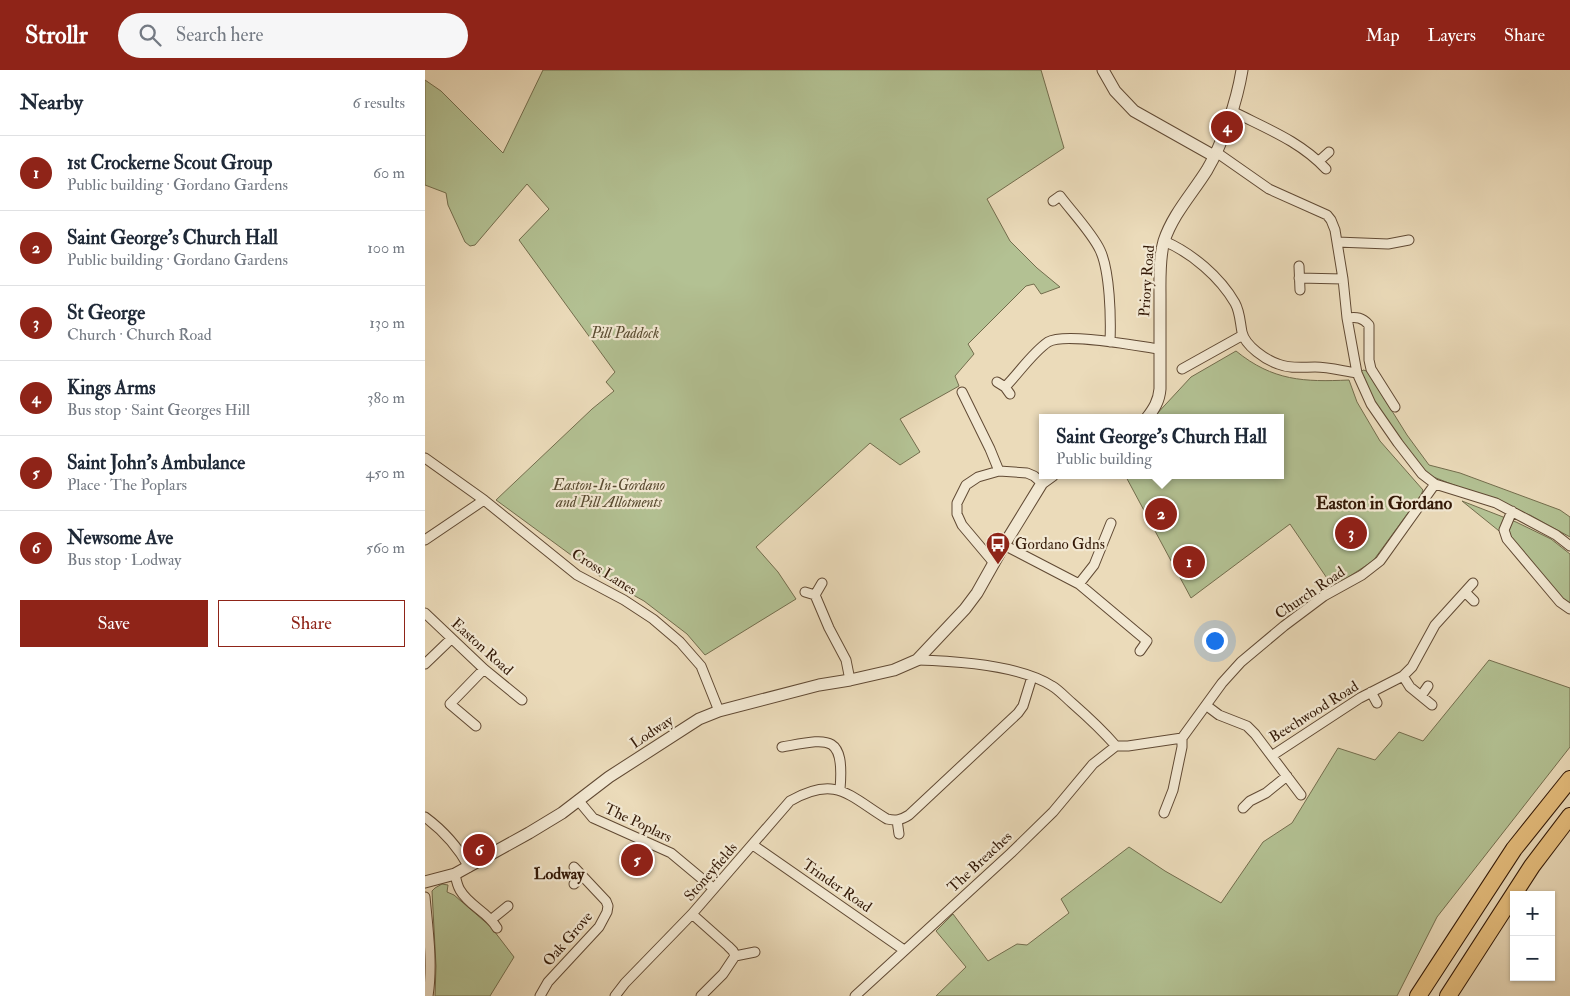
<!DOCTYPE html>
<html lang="en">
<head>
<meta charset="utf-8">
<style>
	:root { --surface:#fff; --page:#f6f6f7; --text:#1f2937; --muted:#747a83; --line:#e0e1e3; --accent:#8f2418 }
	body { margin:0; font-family:"IM FELL Double Pica",serif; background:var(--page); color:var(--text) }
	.controls { position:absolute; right:15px; bottom:15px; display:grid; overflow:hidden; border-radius:0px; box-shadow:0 1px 4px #0004 }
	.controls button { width:45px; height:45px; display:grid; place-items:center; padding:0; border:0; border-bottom:1px solid var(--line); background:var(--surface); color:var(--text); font:25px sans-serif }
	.you { position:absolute; left:789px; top:570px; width:18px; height:18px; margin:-12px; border:4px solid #fff; border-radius:50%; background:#1a73e8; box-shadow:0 0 0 8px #1a73e833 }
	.badge { display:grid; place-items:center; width:32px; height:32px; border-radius:50%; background:var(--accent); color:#fff; font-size:16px; font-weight:700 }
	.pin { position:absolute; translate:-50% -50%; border:2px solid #fff; box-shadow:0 1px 5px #0006 }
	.popup { position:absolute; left:614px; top:344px; width:245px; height:65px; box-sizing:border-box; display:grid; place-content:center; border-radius:0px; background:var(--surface); filter:drop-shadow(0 1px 4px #0005); font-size:16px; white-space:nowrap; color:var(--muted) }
	.popup b { font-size:19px; color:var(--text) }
	.popup::after { content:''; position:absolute; left:50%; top:100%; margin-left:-10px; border:10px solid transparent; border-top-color:var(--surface) }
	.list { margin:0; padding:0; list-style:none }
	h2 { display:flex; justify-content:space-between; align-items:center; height:65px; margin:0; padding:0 20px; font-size:21px }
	h2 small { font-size:16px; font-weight:400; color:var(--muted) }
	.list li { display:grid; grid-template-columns:32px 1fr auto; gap:15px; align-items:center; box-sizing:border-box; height:75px; padding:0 20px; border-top:1px solid var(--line) }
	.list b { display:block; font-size:19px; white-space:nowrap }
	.list p { margin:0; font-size:16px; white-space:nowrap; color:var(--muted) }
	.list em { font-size:16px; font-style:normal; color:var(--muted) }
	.actions { display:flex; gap:10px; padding:15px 20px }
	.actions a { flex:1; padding:11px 0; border:1px solid var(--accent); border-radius:0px; text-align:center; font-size:18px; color:var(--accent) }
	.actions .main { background:var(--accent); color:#fff }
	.icon { flex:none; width:28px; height:28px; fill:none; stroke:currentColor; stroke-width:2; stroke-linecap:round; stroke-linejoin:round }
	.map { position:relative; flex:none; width:1145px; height:926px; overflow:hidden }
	header { display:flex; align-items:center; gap:30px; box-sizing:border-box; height:70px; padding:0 25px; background:var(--accent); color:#fff }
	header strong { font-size:24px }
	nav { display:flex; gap:28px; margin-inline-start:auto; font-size:18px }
	.search { width:350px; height:45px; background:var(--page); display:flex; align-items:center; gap:12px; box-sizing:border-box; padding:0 18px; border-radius:28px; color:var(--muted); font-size:19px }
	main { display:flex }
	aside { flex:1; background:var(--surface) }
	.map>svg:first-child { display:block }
	.green { fill:#b3c193; stroke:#736d4d }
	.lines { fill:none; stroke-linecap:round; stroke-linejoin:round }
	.minor-casing { stroke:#614a34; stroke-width:11 }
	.tertiary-casing { stroke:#614a34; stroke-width:13 }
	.motorway-casing { stroke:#331907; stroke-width:18 }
	.minor { stroke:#f2e8d2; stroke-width:9 }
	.tertiary { stroke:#f2e8d2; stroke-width:11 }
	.motorway { stroke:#e6be7d; stroke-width:16 }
	.labels { text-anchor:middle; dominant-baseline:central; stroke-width:4.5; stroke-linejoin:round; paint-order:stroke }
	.street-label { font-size:15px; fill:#331907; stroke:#f2e8d2 }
	.park-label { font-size:15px; font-style:italic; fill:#594b31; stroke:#f2e8d2 }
	.poi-label { font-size:15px; fill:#331907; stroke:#f2e8d2; text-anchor:start }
	.neighbourhood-label { font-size:16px; font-weight:bold; fill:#331907; stroke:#f2e8d2 }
	.quarter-label { font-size:18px; font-weight:bold; fill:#331907; stroke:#f2e8d2 }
</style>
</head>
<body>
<header>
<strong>Strollr</strong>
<div class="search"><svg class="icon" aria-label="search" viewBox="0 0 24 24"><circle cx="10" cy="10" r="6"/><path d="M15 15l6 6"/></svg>Search here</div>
<nav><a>Map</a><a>Layers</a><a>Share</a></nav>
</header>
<main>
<aside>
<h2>Nearby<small>6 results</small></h2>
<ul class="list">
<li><span class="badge">1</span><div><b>1st Crockerne Scout Group</b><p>Public building · Gordano Gardens</p></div><em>60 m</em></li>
<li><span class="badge">2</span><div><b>Saint George's Church Hall</b><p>Public building · Gordano Gardens</p></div><em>100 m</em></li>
<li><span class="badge">3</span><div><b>St George</b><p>Church · Church Road</p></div><em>130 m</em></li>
<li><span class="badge">4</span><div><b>Kings Arms</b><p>Bus stop · Saint Georges Hill</p></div><em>380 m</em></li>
<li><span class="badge">5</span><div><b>Saint John's Ambulance</b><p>Place · The Poplars</p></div><em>450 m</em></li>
<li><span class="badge">6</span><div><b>Newsome Ave</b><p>Bus stop · Lodway</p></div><em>560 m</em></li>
</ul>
<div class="actions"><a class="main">Save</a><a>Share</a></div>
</aside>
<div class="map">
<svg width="1145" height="926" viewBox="0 0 1145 926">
	<rect width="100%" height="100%" fill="#ebdbba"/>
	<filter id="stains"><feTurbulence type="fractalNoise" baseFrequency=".004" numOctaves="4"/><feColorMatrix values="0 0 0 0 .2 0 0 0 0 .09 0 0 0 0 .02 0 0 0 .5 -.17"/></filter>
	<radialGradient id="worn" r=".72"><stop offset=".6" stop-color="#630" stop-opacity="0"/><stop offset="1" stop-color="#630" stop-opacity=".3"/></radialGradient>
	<path class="green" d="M118,0H616L639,78L562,129L585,171L612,198L635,217L616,224L609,214L601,216L543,274L549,284L530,306L534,316L475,349L495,382L475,395L445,373L331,477L353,502L371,529L280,585L262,564L219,531L176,507L71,430L167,339L189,321L181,312L190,302L94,170L124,139L102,114L50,175L45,176L40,172L23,135L21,123L0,115V10L16,21L78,83Z
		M811,281C848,311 879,312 924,310L932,332L955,371L998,420L996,425L948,491L908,517L865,454L766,528L700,405H855V348H728L766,307Z
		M938,300L942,301L982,365L1004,395L1035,403L1135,440L1145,447V467L1105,445L1006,406L997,400L949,333L935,303Z
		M1037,431L1091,452L1126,469L1145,484V537L1084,469Z
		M1064,590L1145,618V677L1012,847L972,926H511L541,897L511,861L528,844L563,891L592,874L602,875L644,843L636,829L704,777L740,801L796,833L838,772L867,753L913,678L950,690L974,662L998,671Z
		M17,814L23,815L22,822L29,825L66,857L89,887L65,926H10L11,896L7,821L10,818Z"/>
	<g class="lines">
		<defs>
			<path id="minor" d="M807,41C840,58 875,71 901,99
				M791,82L844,119L902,145L906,150L910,160L918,209L922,248L932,303L946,334L973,373L997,404L1010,414L1071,433L1131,465L1145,476
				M894,91L904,82
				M628,131L635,126C647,142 667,163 675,180C685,201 686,248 685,272
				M739,171C767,183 795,207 810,233C815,242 815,252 817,262C820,276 841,290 853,294C865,299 878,297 890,297C904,297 918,301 932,303
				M912,172L963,174L984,170
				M874,196L875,220
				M874,208L918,209
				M922,248C932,247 937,247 944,255V290L946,299L970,337
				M757,299L818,265
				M572,312L580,317L585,324
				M580,317C594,303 607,283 623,272C640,262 712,276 734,279
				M537,322L565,379L574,401
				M0,388L59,430L152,505L199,530L228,549L255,572L276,596L294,641
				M1087,441L1079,460L1082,469L1135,532L1145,539
				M0,470L59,430
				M579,475L654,514L722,571L715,581
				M569,493L537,455L532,444V433L541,415L553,407L574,401L602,403L609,406L617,413
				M397,513L390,525L404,558L421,590L425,610
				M654,514L669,495L686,453
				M380,522L390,525
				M1040,522L1049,531
				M0,543L59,599L97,630
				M492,590C530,591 595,595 627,616C634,620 640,627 647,633C663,647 677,660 691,676
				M0,594L26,569
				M978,606L985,617L1007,635
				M946,622L952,633
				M996,626L1003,616
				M782,636L794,645L822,656L830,664L876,725
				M51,656L25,634L59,599
				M691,676H703L757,668L797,613L816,592L859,556L899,526L937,505L955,491L1010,414
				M357,677C402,669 420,662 415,719
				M848,685L935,628L978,606L987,597L1010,555L1048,513
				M153,730L168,748L246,783L288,818
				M818,738L825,731L841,723L862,706
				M739,743L748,720L757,677V668
				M0,747C19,761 33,777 44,797
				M472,750L474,764
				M328,775L479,880
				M30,804C31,809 32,815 35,820C44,836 63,842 72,858
				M149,814L157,806
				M0,827C3,859 8,894 3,926
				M267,844L303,876L308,881L310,886L298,904L276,926
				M67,849L83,836
				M310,886L330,882
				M115,926L123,912L174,857L182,842L183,836L181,831L149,797
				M190,926L200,913L267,844L365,731C411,705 423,725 462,749C471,751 476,750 484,745L593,643L598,636L607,607
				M430,926L586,783L628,742L668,694L691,676"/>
			<path id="tertiary" d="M678,0L690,21L709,41L789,86
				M722,348C729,339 734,331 735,319C735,288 735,258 735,228C735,210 734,188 739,171C748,144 767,124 782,100C798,73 812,31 817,0
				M0,812L30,804L104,763L137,743L184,707L274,649L294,641L394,615L425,610L469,600L492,590L540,539L552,523L579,475L617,413L628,405"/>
			<path id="motorway" d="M993,926L1089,779L1145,709
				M1023,926L1107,796L1145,746"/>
		</defs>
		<use href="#minor" class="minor-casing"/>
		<use href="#tertiary" class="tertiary-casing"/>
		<use href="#motorway" class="motorway-casing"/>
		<use href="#minor" class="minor"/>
		<use href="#tertiary" class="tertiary"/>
		<use href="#motorway" class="motorway"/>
	</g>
	<defs>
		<symbol id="bus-pin" viewBox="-11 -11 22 30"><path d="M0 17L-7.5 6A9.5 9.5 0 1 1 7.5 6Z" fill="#8f2418" stroke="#f2e8d2"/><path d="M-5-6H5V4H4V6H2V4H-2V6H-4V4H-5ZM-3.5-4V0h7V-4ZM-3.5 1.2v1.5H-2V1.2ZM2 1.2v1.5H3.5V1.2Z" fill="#fff"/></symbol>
	</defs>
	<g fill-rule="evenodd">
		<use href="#bus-pin" x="559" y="460" width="28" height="38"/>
	</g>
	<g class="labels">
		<g class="street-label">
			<text transform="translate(722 211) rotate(-86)">Priory Road</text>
			<text transform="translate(179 502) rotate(32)">Cross Lanes</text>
			<text transform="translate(885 523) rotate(-34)">Church Road</text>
			<text transform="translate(57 577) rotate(42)">Easton Road</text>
			<text transform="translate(889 642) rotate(-32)">Beechwood Road</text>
			<text transform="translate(227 662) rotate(-33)">Lodway</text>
			<text transform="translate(213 753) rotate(25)">The Poplars</text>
			<text transform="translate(555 792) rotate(-43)">The Breaches</text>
			<text transform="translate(286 802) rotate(-49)">Stoneyfields</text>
			<text transform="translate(412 816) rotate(35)">Trinder Road</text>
			<text transform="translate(143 869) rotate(-49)">Oak Grove</text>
		</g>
		<g class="park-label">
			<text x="200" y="263">Pill Paddock</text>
			<text x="184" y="415">Easton-In-Gordano<tspan x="184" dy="17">and Pill Allotments</tspan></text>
		</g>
		<g class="poi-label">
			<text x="590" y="474">Gordano Gdns</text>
		</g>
		<g class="neighbourhood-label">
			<text x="134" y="804">Lodway</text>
		</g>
		<g class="quarter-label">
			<text x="959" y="433">Easton in Gordano</text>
		</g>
	</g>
	<rect width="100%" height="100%" filter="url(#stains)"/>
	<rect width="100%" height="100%" fill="url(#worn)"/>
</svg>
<div class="controls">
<button>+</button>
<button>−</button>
</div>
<div class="you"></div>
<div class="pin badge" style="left:764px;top:492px">1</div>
<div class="pin badge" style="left:736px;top:444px">2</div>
<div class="popup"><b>Saint George's Church Hall</b>Public building</div>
<div class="pin badge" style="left:926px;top:463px">3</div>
<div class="pin badge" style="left:802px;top:57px">4</div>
<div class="pin badge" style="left:212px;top:790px">5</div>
<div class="pin badge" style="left:54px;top:780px">6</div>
</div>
</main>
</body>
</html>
